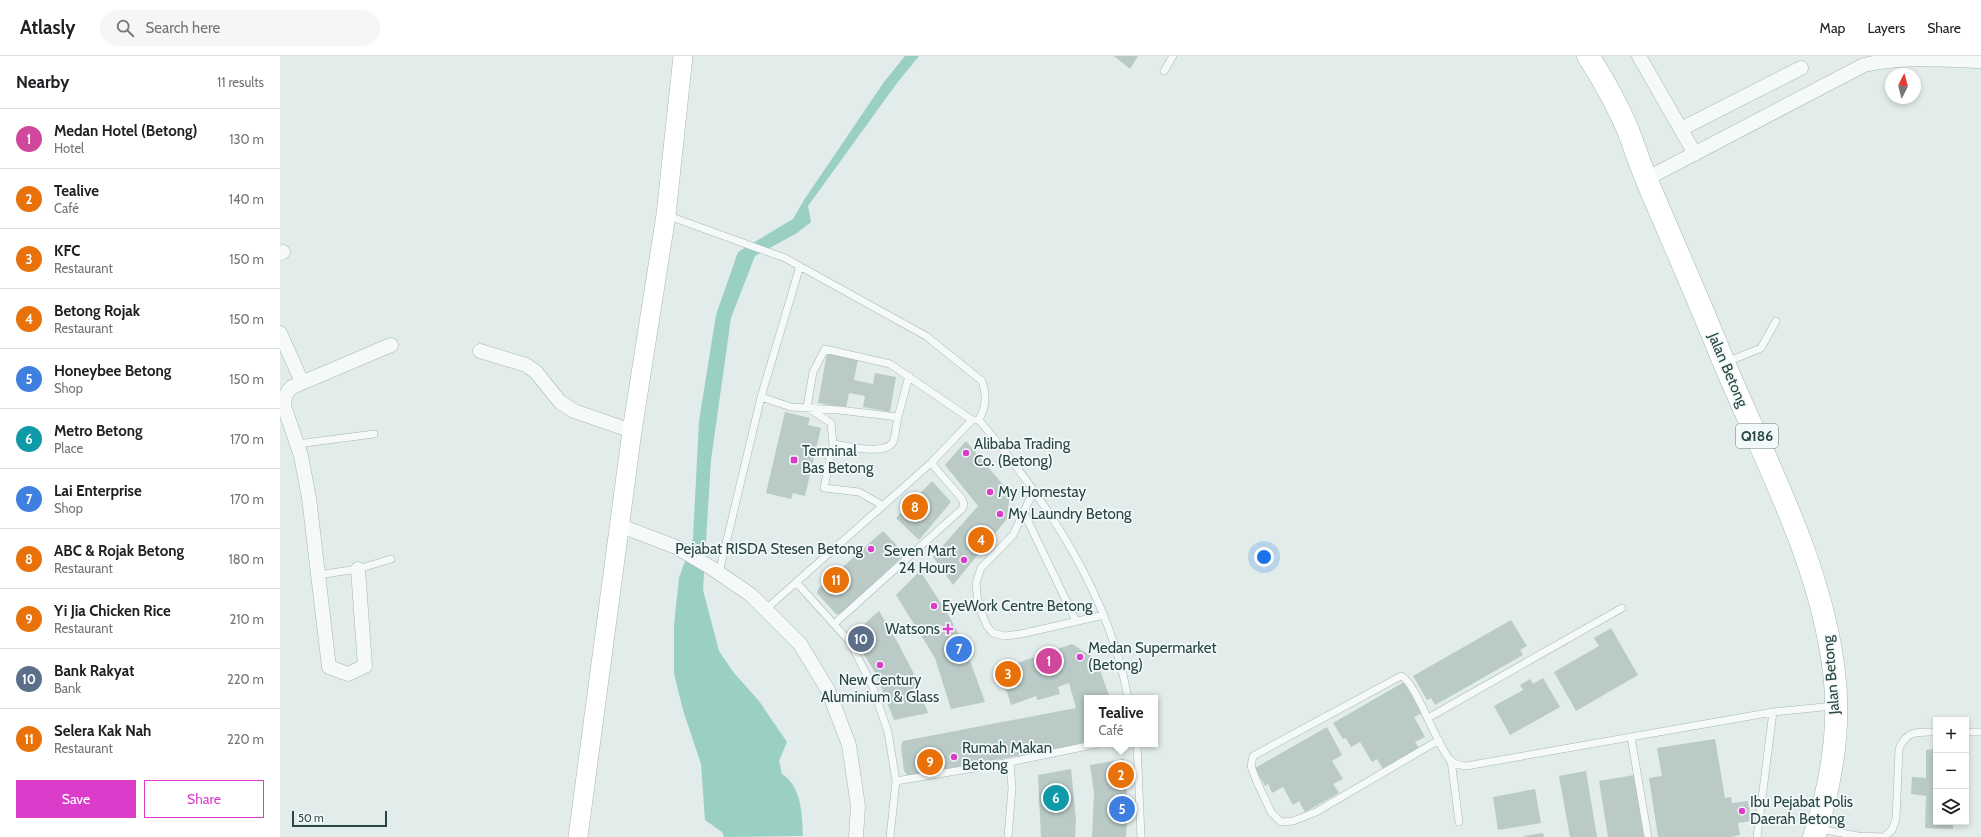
<!DOCTYPE html>
<html lang="en">
<head>
<meta charset="utf-8">
<style>
	:root { --surface:#fff; --page:#f6f6f6; --text:#202124; --muted:#757577; --line:#e0e0e0; --accent:#db3dca }
	body { margin:0; font-family:Cabin,sans-serif; background:var(--page); color:var(--text) }
	.controls { position:absolute; right:12px; bottom:12px; display:grid; overflow:hidden; border-radius:0px; box-shadow:0 2px 6px #0003 }
	.controls button { width:36px; height:36px; display:grid; place-items:center; padding:0; border:0; border-bottom:1px solid var(--line); background:var(--surface); color:var(--text); font:20px sans-serif }
	.compass { position:absolute; left:1605px; top:12px; width:36px; height:36px; border-radius:50%; background:var(--surface); box-shadow:0 2px 6px #0003; rotate:6deg }
	.scale { position:absolute; left:12px; bottom:10px; width:95px; box-sizing:border-box; padding-left:4px; border:2px solid #284642; border-top:0; font-size:11px; line-height:14px; white-space:nowrap; color:#284642; -webkit-text-stroke:3px #f2f9f8; paint-order:stroke }
	.you { position:absolute; left:984px; top:501px; width:14px; height:14px; margin:-10px; border:3px solid #fff; border-radius:50%; background:#1a73e8; box-shadow:0 0 0 6px #1a73e833 }
	.badge { display:grid; place-items:center; width:26px; height:26px; border-radius:50%; background:var(--accent); color:#fff; font-size:13px; font-weight:700 }
	.pin { position:absolute; translate:-50% -50%; border:2px solid #fff; box-shadow:0 1px 4px #0006 }
	.popup { position:absolute; left:804px; top:639px; width:74px; height:52px; box-sizing:border-box; display:grid; place-content:center; border-radius:0px; background:var(--surface); filter:drop-shadow(0 1px 3px #0005); font-size:13px; white-space:nowrap; color:var(--muted) }
	.popup b { font-size:15px; color:var(--text) }
	.popup::after { content:''; position:absolute; left:50%; top:100%; margin-left:-8px; border:8px solid transparent; border-top-color:var(--surface) }
	.list { margin:0; padding:0; list-style:none }
	h2 { display:flex; justify-content:space-between; align-items:center; height:52px; margin:0; padding:0 16px; font-size:17px }
	h2 small { font-size:13px; font-weight:400; color:var(--muted) }
	.list li { display:grid; grid-template-columns:26px 1fr auto; gap:12px; align-items:center; box-sizing:border-box; height:60px; padding:0 16px; border-top:1px solid var(--line) }
	.list b { display:block; font-size:15px; white-space:nowrap }
	.list p { margin:0; font-size:13px; white-space:nowrap; color:var(--muted) }
	.list em { font-size:13px; font-style:normal; color:var(--muted) }
	.actions { display:flex; gap:8px; padding:12px 16px }
	.actions a { flex:1; padding:9px 0; border:1px solid var(--accent); border-radius:0px; text-align:center; font-size:14px; color:var(--accent) }
	.actions .main { background:var(--accent); color:#fff }
	.icon { flex:none; width:22px; height:22px; fill:none; stroke:currentColor; stroke-width:2; stroke-linecap:round; stroke-linejoin:round }
	.map { position:relative; flex:none; width:1701px; height:781px; overflow:hidden }
	header { display:flex; align-items:center; gap:24px; box-sizing:border-box; height:56px; padding:0 20px; background:var(--surface); border-bottom:1px solid var(--line) }
	header strong { font-size:19px }
	nav { display:flex; gap:22px; margin-inline-start:auto; font-size:14px }
	.search { width:280px; height:36px; background:var(--page); display:flex; align-items:center; gap:10px; box-sizing:border-box; padding:0 14px; border-radius:22px; color:var(--muted); font-size:15px }
	main { display:flex }
	aside { flex:1; background:var(--surface) }
	.map>svg:first-child { display:block }
	.water { fill:#9acfc3 }
	.building { fill:#b9cac7 }
	.lines { fill:none; stroke-linecap:round; stroke-linejoin:round }
	.lane-casing { stroke:#a6b7b4; stroke-width:8 }
	.street-casing { stroke:#a6b7b4; stroke-width:15 }
	.secondary-casing { stroke:#a6b7b4; stroke-width:20 }
	.primary-casing { stroke:#a0b9b5; stroke-width:23 }
	.lane { stroke:#f5f9f9; stroke-width:7 }
	.street { stroke:#f5f9f9; stroke-width:14 }
	.secondary { stroke:#fff; stroke-width:19 }
	.primary { stroke:#fff; stroke-width:22 }
	.poi-dot { fill:#db3dca; stroke:#f2f9f8; stroke-width:1.5 }
	.labels { text-anchor:middle; dominant-baseline:central; stroke-width:3.5; stroke-linejoin:round; paint-order:stroke }
	.shield { fill:#f2f9f8; stroke:#657c79; stroke-width:1 }
	.shield-label { font-size:14px; font-weight:bold; fill:#284642 }
	.street-label { font-size:15px; fill:#284642; stroke:#f2f9f8 }
	.poi-label { font-size:15px; fill:#284642; stroke:#f2f9f8; text-anchor:start }
</style>
</head>
<body>
<header>
<strong>Atlasly</strong>
<div class="search"><svg class="icon" aria-label="search" viewBox="0 0 24 24"><circle cx="10" cy="10" r="6"/><path d="M15 15l6 6"/></svg>Search here</div>
<nav><a>Map</a><a>Layers</a><a>Share</a></nav>
</header>
<main>
<aside>
<h2>Nearby<small>11 results</small></h2>
<ul class="list">
<li><span class="badge" style="background:#d1479c">1</span><div><b>Medan Hotel (Betong)</b><p>Hotel</p></div><em>130 m</em></li>
<li><span class="badge" style="background:#e8710a">2</span><div><b>Tealive</b><p>Café</p></div><em>140 m</em></li>
<li><span class="badge" style="background:#e8710a">3</span><div><b>KFC</b><p>Restaurant</p></div><em>150 m</em></li>
<li><span class="badge" style="background:#e8710a">4</span><div><b>Betong Rojak</b><p>Restaurant</p></div><em>150 m</em></li>
<li><span class="badge" style="background:#3f7fe0">5</span><div><b>Honeybee Betong</b><p>Shop</p></div><em>150 m</em></li>
<li><span class="badge" style="background:#0f9aa8">6</span><div><b>Metro Betong</b><p>Place</p></div><em>170 m</em></li>
<li><span class="badge" style="background:#3f7fe0">7</span><div><b>Lai Enterprise</b><p>Shop</p></div><em>170 m</em></li>
<li><span class="badge" style="background:#e8710a">8</span><div><b>ABC &amp; Rojak Betong</b><p>Restaurant</p></div><em>180 m</em></li>
<li><span class="badge" style="background:#e8710a">9</span><div><b>Yi Jia Chicken Rice</b><p>Restaurant</p></div><em>210 m</em></li>
<li><span class="badge" style="background:#5c6f8a">10</span><div><b>Bank Rakyat</b><p>Bank</p></div><em>220 m</em></li>
<li><span class="badge" style="background:#e8710a">11</span><div><b>Selera Kak Nah</b><p>Restaurant</p></div><em>220 m</em></li>
</ul>
<div class="actions"><a class="main">Save</a><a>Share</a></div>
</aside>
<div class="map">
<svg width="1701" height="781" viewBox="0 0 1701 781">
	<rect width="100%" height="100%" fill="#e2ecea"/>
	<path class="water" d="M625,0H639L617,27L528,150L531,166L517,177L475,200L451,262L431,404L423,534L439,595L454,617L479,645L507,686L499,705L502,718C522,731 522,758 523,780L444,781L442,776L425,764L421,708L403,654L394,618V569L399,522L413,482L419,365L436,259L458,196L513,163L524,144L604,26Z"/>
	<path class="building" d="M834,0H858L850,13Z
		M547,297L578,303L574,324L593,328L595,317L616,321L610,356L583,351L585,340L569,337L566,352L538,347Z
		M505,356L530,362L528,369L541,372L525,440L513,437L511,443L486,437Z
		M686,385L730,437L727,463L673,529L653,501L698,450L665,409Z
		M652,425L671,446L639,484L616,462Z
		M603,475L625,498L561,558H556L537,537L538,533Z
		M640,515L668,558L684,588L705,646L671,653L655,602L616,539Z
		M599,555L618,587L633,616L648,657L614,664L596,618L572,579Z
		M1231,564L1247,590L1240,594L1243,599L1155,649L1151,642L1147,644L1133,620Z
		M1331,572L1358,619L1296,655L1274,616L1319,590L1314,582Z
		M792,588L816,603L830,642H807V687L628,720L624,715L621,690L623,685L796,652L789,627L778,631L780,638L758,644L756,640L731,649L720,613Z
		M1263,622L1280,651L1230,679L1214,650L1243,634L1240,629L1250,623L1253,628Z
		M1124,626L1142,657L1134,661L1145,681L1135,686L1139,692L1103,713L1097,703L1092,706L1080,686L1071,691L1066,682L1063,683L1053,667Z
		M1047,671L1062,699L1052,705L1063,723L1053,728L1059,737L1025,756L1019,745L1013,749L1003,731L992,737L988,728L985,730L975,712Z
		M1435,683L1445,742L1451,741L1452,747L1468,745L1471,765L1458,767L1460,779L1451,781H1378L1369,722L1382,720L1377,692Z
		M1656,693V766H1673V773L1645,772L1646,740L1631,738L1632,721L1646,722V694Z
		M844,703L848,749L846,781H812L814,737L810,709Z
		M791,713L796,764L795,781H761L758,719Z
		M1306,715L1317,781H1290L1279,720Z
		M1354,719L1364,781H1328L1319,725Z
		M1255,733L1261,767L1218,774L1213,741Z
		M1263,777L1264,781H1244V780Z"/>
	<g class="lines">
		<defs>
			<path id="lane" d="M884,15L893,0
				M386,159L505,202L646,280L702,325C707,340 706,350 699,364C766,444 829,537 848,642
				M1447,306L1481,292L1496,265
				M481,341L511,351L559,354L618,361L629,320
				M17,388L94,378
				M553,388C567,390 604,400 613,386C616,379 616,368 618,361
				M754,434L733,479L701,512L696,527L698,548L707,570L713,577L724,580L741,578L824,559
				M602,449L579,436L544,432L553,388L551,367L527,351L533,316L545,293L610,308L692,364
				M744,457L796,565
				M439,517L481,341L520,210
				M38,519L78,513L111,503
				M516,526L570,586L592,629L608,676L616,725
				M486,553L651,407L692,364H696
				M554,568L682,453L684,449L682,443L651,407
				M1148,662L1342,552
				M1686,676H1701
				M1351,681L1368,781
				M1159,684L1036,756L1013,765L1001,766L991,756L977,726L971,710L973,700L1121,620C1136,626 1157,691 1171,705C1176,709 1180,709 1186,710L1493,656L1554,650
				M857,688L861,781
				M1171,704L1179,766
				M730,706L817,688
				M1539,773L1578,780L1603,781
				M610,781L616,725L730,706L732,732L728,781
				M1477,781L1493,656
				M1604,781L1612,774L1616,763L1619,693C1627,674 1637,676 1656,676"/>
			<path id="street" d="M1359,0L1415,98
				M1401,73L1521,12
				M1366,123L1584,9C1622,0 1662,4 1701,5
				M0,197L3,196
				M0,277L22,326
				M200,295L246,309L256,316L280,346L294,355L352,375
				M341,470L396,491L430,511L471,539L520,588L548,634L569,689L578,750L576,781
				M78,513L85,610L68,618L49,611L29,442L21,400L4,350C4,341 6,336 12,331L111,289"/>
			<path id="secondary" d="M298,781L352,375L386,159L403,0"/>
			<path id="primary" d="M1308,0C1323,23 1337,48 1348,74C1354,90 1360,108 1367,125C1392,184 1418,242 1442,302C1484,403 1541,506 1554,616C1561,671 1551,729 1534,781"/>
		</defs>
		<use href="#lane" class="lane-casing"/>
		<use href="#street" class="street-casing"/>
		<use href="#secondary" class="secondary-casing"/>
		<use href="#primary" class="primary-casing"/>
		<use href="#lane" class="lane"/>
		<use href="#street" class="street"/>
		<use href="#secondary" class="secondary"/>
		<use href="#primary" class="primary"/>
	</g>
	<g class="poi-dot">
		<circle cx="686" cy="397" r="4"/>
		<rect x="510" y="400" width="8" height="8" rx="2"/>
		<circle cx="710" cy="436" r="4"/>
		<circle cx="720" cy="458" r="4"/>
		<circle cx="591" cy="493" r="4"/>
		<circle cx="684" cy="504" r="4"/>
		<circle cx="654" cy="550" r="4"/>
		<path d="M666 567h4v4h4v4h-4v4h-4v-4h-4v-4h4z"/>
		<circle cx="800" cy="601" r="4"/>
		<circle cx="600" cy="609" r="4"/>
		<circle cx="674" cy="701" r="4"/>
		<circle cx="1462" cy="755" r="4"/>
	</g>
	<g class="labels">
		<rect class="shield" x="1456" y="368" width="42" height="24" rx="3"/>
		<g class="shield-label">
			<text x="1477" y="380">Q186</text>
		</g>
		<g class="street-label">
			<text transform="translate(1448 314) rotate(67)">Jalan Betong</text>
			<text transform="translate(1551 619) rotate(-95)">Jalan Betong</text>
		</g>
		<g class="poi-label">
			<text x="694" y="388">Alibaba Trading<tspan x="694" dy="17">Co. (Betong)</tspan></text>
			<text x="522" y="395">Terminal<tspan x="522" dy="17">Bas Betong</tspan></text>
			<text x="718" y="436">My Homestay</text>
			<text x="728" y="458">My Laundry Betong</text>
			<text x="583" y="493" text-anchor="end">Pejabat RISDA Stesen Betong</text>
			<text x="676" y="495" text-anchor="end">Seven Mart<tspan x="676" dy="17">24 Hours</tspan></text>
			<text x="662" y="550">EyeWork Centre Betong</text>
			<text x="660" y="573" text-anchor="end">Watsons</text>
			<text x="808" y="592">Medan Supermarket<tspan x="808" dy="17">(Betong)</tspan></text>
			<text x="600" y="624" text-anchor="middle">New Century<tspan x="600" dy="17">Aluminium &amp; Glass</tspan></text>
			<text x="682" y="692">Rumah Makan<tspan x="682" dy="17">Betong</tspan></text>
			<text x="1470" y="746">Ibu Pejabat Polis<tspan x="1470" dy="17">Daerah Betong</tspan></text>
		</g>
	</g>
</svg>
<div class="controls">
<button>+</button>
<button>−</button>
<button><svg class="icon" aria-label="layers" viewBox="0 0 24 24"><path d="M12 4l9 5-9 5-9-5zM3 14l9 5 9-5"/></svg></button>
</div>
<svg class="compass" viewBox="-18 -18 36 36"><path d="M0-13l5 13h-10z" fill="#e53935"/><path d="M0 13l5-13h-10z" fill="#757577"/></svg>
<div class="scale">50 m</div>
<div class="you"></div>
<div class="pin badge" style="left:769px;top:605px;background:#d1479c">1</div>
<div class="pin badge" style="left:841px;top:719px;background:#e8710a">2</div>
<div class="popup"><b>Tealive</b>Café</div>
<div class="pin badge" style="left:728px;top:618px;background:#e8710a">3</div>
<div class="pin badge" style="left:701px;top:484px;background:#e8710a">4</div>
<div class="pin badge" style="left:842px;top:753px;background:#3f7fe0">5</div>
<div class="pin badge" style="left:776px;top:742px;background:#0f9aa8">6</div>
<div class="pin badge" style="left:679px;top:593px;background:#3f7fe0">7</div>
<div class="pin badge" style="left:635px;top:451px;background:#e8710a">8</div>
<div class="pin badge" style="left:650px;top:706px;background:#e8710a">9</div>
<div class="pin badge" style="left:581px;top:583px;background:#5c6f8a">10</div>
<div class="pin badge" style="left:556px;top:524px;background:#e8710a">11</div>
</div>
</main>
</body>
</html>
